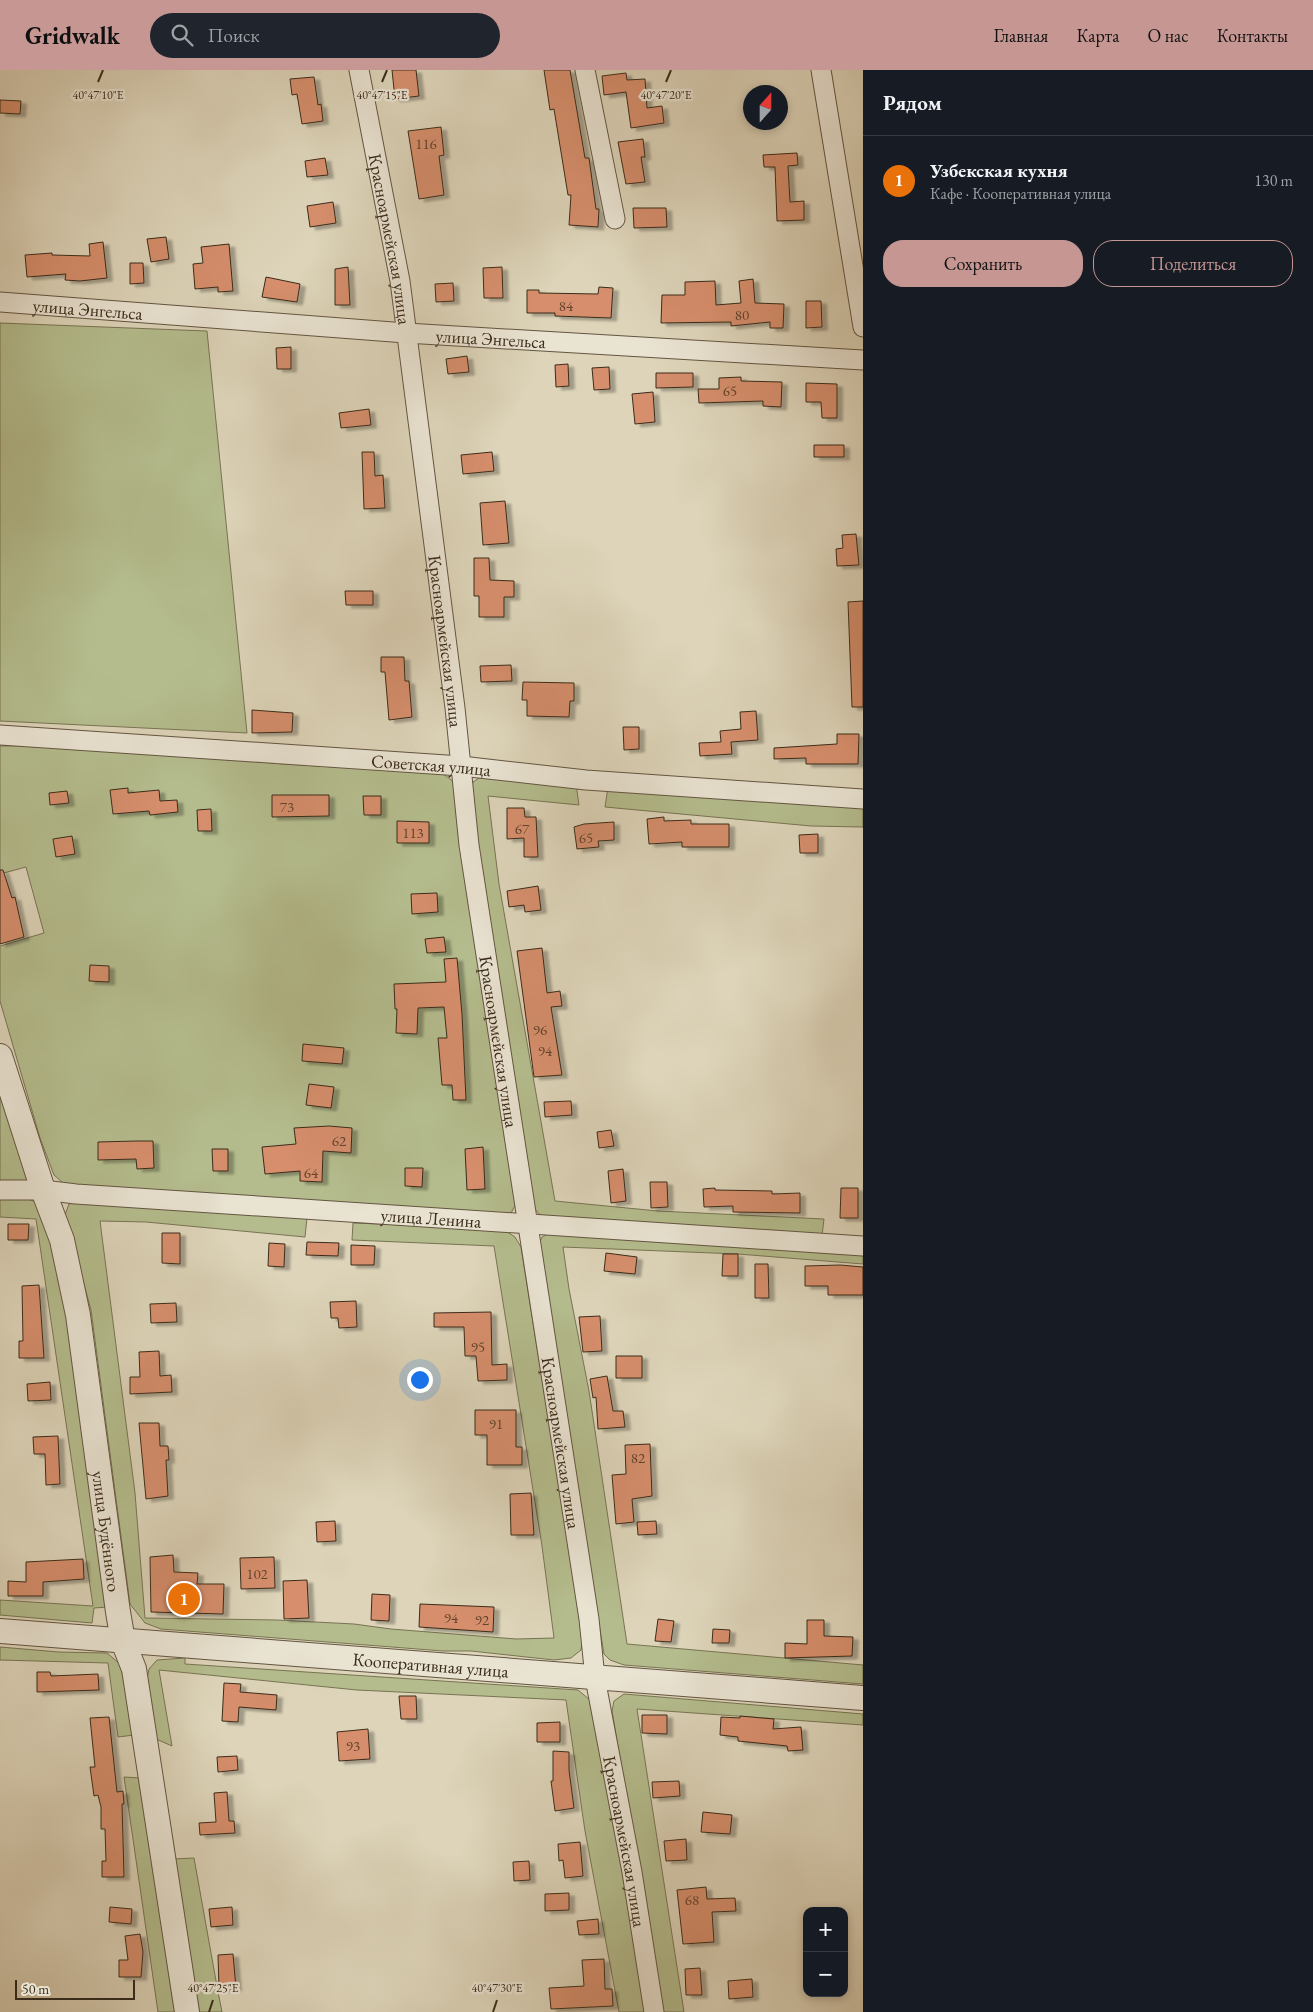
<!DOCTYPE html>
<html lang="ru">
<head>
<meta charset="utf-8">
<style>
	:root { --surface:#171b24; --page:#20242c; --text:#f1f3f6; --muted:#9ea1a6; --line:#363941; --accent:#c59692 }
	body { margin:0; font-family:"EB Garamond",serif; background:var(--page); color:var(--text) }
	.controls { position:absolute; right:15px; bottom:15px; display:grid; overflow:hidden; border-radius:10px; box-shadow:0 2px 8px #0003 }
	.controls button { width:45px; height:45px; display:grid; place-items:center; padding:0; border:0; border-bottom:1px solid var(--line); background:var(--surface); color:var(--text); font:25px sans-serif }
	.compass { position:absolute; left:743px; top:15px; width:45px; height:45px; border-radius:50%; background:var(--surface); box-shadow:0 2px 8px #0003; rotate:21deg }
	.scale { position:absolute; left:15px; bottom:12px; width:120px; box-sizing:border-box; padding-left:5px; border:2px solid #3b2b19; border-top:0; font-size:14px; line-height:18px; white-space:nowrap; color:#3b2b19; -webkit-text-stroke:4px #e9e3d2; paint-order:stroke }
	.you { position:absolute; left:419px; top:1309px; width:18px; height:18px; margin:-12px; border:4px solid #fff; border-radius:50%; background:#1a73e8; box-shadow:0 0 0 8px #1a73e833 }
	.badge { display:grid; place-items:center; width:32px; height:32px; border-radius:50%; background:var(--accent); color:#fff; font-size:16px; font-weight:700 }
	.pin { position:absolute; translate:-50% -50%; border:2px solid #fff; box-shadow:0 1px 5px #0006 }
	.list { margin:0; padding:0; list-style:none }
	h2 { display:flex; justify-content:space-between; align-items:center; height:65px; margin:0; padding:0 20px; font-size:21px }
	h2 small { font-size:16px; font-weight:400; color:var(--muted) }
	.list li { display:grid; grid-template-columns:32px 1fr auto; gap:15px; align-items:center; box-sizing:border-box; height:90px; padding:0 20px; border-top:1px solid var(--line) }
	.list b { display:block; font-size:19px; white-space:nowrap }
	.list p { margin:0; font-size:16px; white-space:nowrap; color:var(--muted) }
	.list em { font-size:16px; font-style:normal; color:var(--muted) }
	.actions { display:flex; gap:10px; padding:15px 20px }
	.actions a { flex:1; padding:11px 0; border:1px solid var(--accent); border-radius:20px; text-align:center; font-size:18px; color:var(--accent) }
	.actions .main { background:var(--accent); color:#111 }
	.icon { flex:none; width:28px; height:28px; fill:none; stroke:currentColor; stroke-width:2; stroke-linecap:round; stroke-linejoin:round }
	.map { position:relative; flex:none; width:863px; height:1942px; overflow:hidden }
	header { display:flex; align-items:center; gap:30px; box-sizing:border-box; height:70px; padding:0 25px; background:var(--accent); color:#111 }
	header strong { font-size:24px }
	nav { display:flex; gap:28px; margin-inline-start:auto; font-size:18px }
	.search { width:350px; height:45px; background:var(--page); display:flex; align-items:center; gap:12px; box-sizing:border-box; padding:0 18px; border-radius:28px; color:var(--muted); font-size:19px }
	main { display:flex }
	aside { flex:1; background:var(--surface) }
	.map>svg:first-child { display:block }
	.green { fill:#b4bc8d; stroke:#787453 }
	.building { fill:#d68e6c; stroke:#3b2b19; filter:url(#shadow) }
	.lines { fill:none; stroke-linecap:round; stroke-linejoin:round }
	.minor-casing { stroke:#645541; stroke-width:21 }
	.tertiary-casing { stroke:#645541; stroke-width:26 }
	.minor { stroke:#e9e3d2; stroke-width:19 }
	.tertiary { stroke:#e9e3d2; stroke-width:24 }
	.ticks { fill:none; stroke:#3b2b19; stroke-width:2 }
	.labels { text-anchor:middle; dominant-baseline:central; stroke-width:4.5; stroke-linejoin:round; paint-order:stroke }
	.number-label { font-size:15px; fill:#62442e }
	.street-label { font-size:18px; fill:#3b2b19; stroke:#e9e3d2 }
	.ticks-label { font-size:12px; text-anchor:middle; fill:#3b2b19; stroke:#e9e3d2; stroke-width:4.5; stroke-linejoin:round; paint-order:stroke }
</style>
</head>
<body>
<header>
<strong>Gridwalk</strong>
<div class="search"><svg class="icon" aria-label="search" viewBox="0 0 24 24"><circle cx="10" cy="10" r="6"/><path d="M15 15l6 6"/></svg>Поиск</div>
<nav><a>Главная</a><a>Карта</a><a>О нас</a><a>Контакты</a></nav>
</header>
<main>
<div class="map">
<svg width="863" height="1942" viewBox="0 0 863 1942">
	<defs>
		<filter id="shadow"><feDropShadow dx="5.5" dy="3" stdDeviation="1" flood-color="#0004"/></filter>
	</defs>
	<rect width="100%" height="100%" fill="#ddd4b9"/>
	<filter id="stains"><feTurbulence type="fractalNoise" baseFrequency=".004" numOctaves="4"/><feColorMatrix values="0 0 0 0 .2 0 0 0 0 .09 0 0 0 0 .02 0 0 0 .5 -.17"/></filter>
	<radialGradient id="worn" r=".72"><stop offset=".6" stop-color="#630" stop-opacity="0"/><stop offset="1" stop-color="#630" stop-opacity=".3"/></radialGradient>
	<path class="green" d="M0,253L207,261L247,663L0,651Z
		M72,675L282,694L442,703L454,712L516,1134L511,1143L503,1146L70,1119L54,1105L40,1068L0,931V876L44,863L26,797L0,804V676Z
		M482,706L576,714L579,735L488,726L499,814L555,1131L658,1141L824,1149L822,1166L541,1146L534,1138L470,724L473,712Z
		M608,717L863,734V757L811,756L605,737Z
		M0,1020L30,1106L22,1114L0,1115Z
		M0,1127H22L36,1132L59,1196L108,1537L94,1538L92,1553L0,1545V1530L93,1536L36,1149L0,1147Z
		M80,1131L147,1138L307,1148L305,1167L146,1152L100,1151L135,1423L145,1548L277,1550L354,1554L391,1559L516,1569L554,1568L542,1476L494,1176L352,1170L353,1153L503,1159L515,1167L521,1177C541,1307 564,1436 583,1565L581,1580L571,1588L554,1590L471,1581H443L161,1559L145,1553L130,1534L91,1240L65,1145L69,1134Z
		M554,1161L863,1182V1194L738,1184L563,1177L569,1219L589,1321L627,1574L863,1595V1614L624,1595L610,1590L604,1584L538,1176L542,1167Z
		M0,1577L59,1582L107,1583L120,1594L129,1625L134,1665L118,1667L108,1593L0,1590Z
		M185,1588V1594L578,1620L590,1630L597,1649L647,1942H619L585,1761L566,1630L357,1620L159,1600L172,1676L156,1669L147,1609L149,1599L157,1590Z
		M624,1624L863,1644V1655L637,1639L684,1942H663L612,1641L614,1631Z
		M124,1707L141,1708L178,1942H158Z
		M194,1788L218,1922L222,1942H197L173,1789Z"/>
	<path class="building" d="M392,0H416L419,26L395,29Z
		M544,0H570L585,88H589L596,139H599L598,157L569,155L571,125H568L554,39L550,40Z
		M626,3L627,10L645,9L647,38L662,36L664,53L631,58L626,22L604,25L602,6Z
		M314,7L318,35L321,34L323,51L302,54L297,24L292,25L290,9Z
		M0,30L21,31L20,44L0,43Z
		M441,57L444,85L439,86L444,125L419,129L408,61Z
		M643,69L645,87H641L645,112L626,114L618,72Z
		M797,83L798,95L788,96L790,132L804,131V150L777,151L775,97H764L763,85Z
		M325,88L328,105L307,107L305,91Z
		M333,132L336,153L310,157L307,136Z
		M633,138H666L667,157L634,158Z
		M166,167L169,189L151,192L147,169Z
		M103,172L107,208L80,211L65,210L66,204L27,207L25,185L52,183V185L90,186L89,174Z
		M229,174L233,221L218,222V217L195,219L193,194L203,193L201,177Z
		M130,193H143L144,213L130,214Z
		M348,197L350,235H335V199Z
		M502,197L503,228H484L483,198Z
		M266,207L300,214L297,232L262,227Z
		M753,209L755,233L784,234L783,258H770V252L731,256V252L661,253L662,225H685V212L715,211L716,235L741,233L739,211Z
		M453,213L454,231L436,232L435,214Z
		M599,217L613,218L611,248L555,246V243H527V220H539V223L598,224Z
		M806,231H821L822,257L806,258Z
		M291,277V299H277L276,278Z
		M467,286L469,302L448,304L446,289Z
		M568,294L569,316L556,317L555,295Z
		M609,297L610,319L594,320L592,298Z
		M656,303H693V317L656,318Z
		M741,307V311L782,312L781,337L763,336V331L699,333L698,319H719V308Z
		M806,313L837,314V348H822L821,332H806Z
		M653,322L655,352L635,354L632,324Z
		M369,339L371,355L341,358L339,343Z
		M814,375H844V387H814Z
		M362,382H374L375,406L383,405L385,438L364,439Z
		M492,382L494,401L463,404L461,385Z
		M505,431L509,473L483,475L480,433Z
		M856,464L859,495L837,496L836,479L843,478L842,465Z
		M474,488H489L490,510L514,511V527H504V547H479V526H474Z
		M345,521H373V535H346Z
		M863,531V637H852L848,532Z
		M381,587H404L405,611H409L412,647L389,650L385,602H381Z
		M511,595L512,611L481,612L480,596Z
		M523,612L574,613V631H570L569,647L527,646V630H522Z
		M252,640L293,643L292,662L252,663Z
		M756,641L758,670L731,672L732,684L700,686L699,673L721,672L720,661L741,659L740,642Z
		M623,657H639V679L624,680Z
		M837,664H859L858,694H806V688L774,689V678L837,674Z
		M128,718V723L159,720L160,731L177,730L178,742L150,745L149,741L113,744L110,720Z
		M67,721L69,733L50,735L49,723Z
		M272,725H329V746L272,747Z
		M363,726H381V745H364Z
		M507,738H524L525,747H536L538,787H524V768L507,769Z
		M211,739L212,761H198L197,740Z
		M664,747V751L691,750V754H729V777H682V772L649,774L647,749Z
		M397,751L429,752V773H397Z
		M614,752V770L598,771L599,777L577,779L574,757L584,754Z
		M818,764V783H800L799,765Z
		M72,766L75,784L56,787L53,769Z
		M0,800H3L12,828L15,827L24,867L0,874Z
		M538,816L541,840L525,842L524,835L509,837L507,821Z
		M437,823L438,842L412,844L411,824Z
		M444,867L446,882L427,883L425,869Z
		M542,878L547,923L560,921L562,936L551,937L562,1005L534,1007L517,881Z
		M457,888L462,944L466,1030H453L452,1015H442L438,968H447L444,937L418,938L417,964L396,963L397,939H395L394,914L446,912L444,889Z
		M90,895L109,896V912L89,911Z
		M303,974L344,978L342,994L302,991Z
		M309,1014L334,1017L331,1038L306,1035Z
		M571,1031L572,1045L545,1047L544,1032Z
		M329,1056L352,1058L351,1083L323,1081L322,1112L300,1111V1101L265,1104L262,1077L296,1074L294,1058Z
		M611,1060L614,1076L599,1078L597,1062Z
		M136,1071H153L154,1098L137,1099L136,1089L98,1090V1072Z
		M483,1077L485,1119L467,1120L465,1079Z
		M212,1079H228V1101H213Z
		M405,1098H423L422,1117L405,1116Z
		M623,1099L626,1131L611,1133L608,1101Z
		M650,1112H667L668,1137L651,1138Z
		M715,1118V1120L772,1121V1124L800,1123V1143L733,1142V1136L704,1137L703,1119Z
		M841,1118H858V1148H840Z
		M8,1154H29L28,1170H8Z
		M162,1163H180V1194L162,1193Z
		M307,1172L339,1173L338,1186L306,1185Z
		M269,1173L285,1174L284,1197L268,1196Z
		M351,1175L375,1176L374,1195H351Z
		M606,1183L637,1187L635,1204L604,1201Z
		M723,1184H738V1206H722Z
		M755,1194H768L769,1228H755Z
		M840,1195L863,1197V1225H828V1216H805V1196Z
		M39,1215L44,1288H19V1271H23L22,1216Z
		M356,1231L357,1257L339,1258L338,1248H331L330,1232Z
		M176,1233L177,1252L151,1253L150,1234Z
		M491,1242L492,1295L507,1294V1310L478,1311L476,1286H465L464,1257H434V1243Z
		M600,1246L602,1281L583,1282L579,1247Z
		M159,1281L160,1306L171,1305L172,1322L130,1324V1307H140L139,1282Z
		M616,1286H642V1308H616Z
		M607,1306L613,1341H623L625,1357L598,1359L596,1327L593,1328L590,1309Z
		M50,1312L51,1330L28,1331L27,1314Z
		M475,1340H516V1377H522V1395H487V1365H475Z
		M139,1353H159L160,1376H168L169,1390H166L168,1426L146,1429Z
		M58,1366L60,1414L46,1415L45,1384H34L33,1367Z
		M650,1374L652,1426L632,1429L634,1452L616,1454L612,1405L626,1404L625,1375Z
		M531,1423L534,1465H511L510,1424Z
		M335,1451L336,1471L317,1472L316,1452Z
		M656,1451L657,1464L638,1465L637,1452Z
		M173,1485L174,1502L198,1503L197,1514H224L223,1544L151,1542L150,1487Z
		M274,1487L275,1518L241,1519L240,1488Z
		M83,1489L84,1509L43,1512V1526H8V1511L26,1512V1492Z
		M307,1510L309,1548L284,1549L283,1511Z
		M372,1524L390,1525L389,1551L371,1550Z
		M420,1534L494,1537L493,1562L419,1557Z
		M658,1549L674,1551L671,1572L655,1571Z
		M807,1550H824V1566L853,1567L852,1586L785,1588V1573L807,1574Z
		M713,1559L730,1560L729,1573H712Z
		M37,1602H50L51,1606L98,1604L99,1620L37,1622Z
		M224,1613L241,1614L240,1622L277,1625L276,1640L239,1637L238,1652L222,1651Z
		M399,1626H416L417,1649H401Z
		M642,1645H667V1664L642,1663Z
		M740,1646L774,1649L773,1659L801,1657L803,1680L788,1681L787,1676L738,1671V1667L720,1665L721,1647L740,1648Z
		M109,1647L117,1722L123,1721L124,1734H122L124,1807H102V1791H106L105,1759H101V1737L98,1725L94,1726L90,1697H95L90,1648Z
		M560,1652V1672H537V1653Z
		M368,1659L370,1689L339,1691L337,1662Z
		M553,1681L569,1682V1700L574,1738L555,1741L551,1711H553Z
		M237,1686L238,1700L218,1702L217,1687Z
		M679,1711L680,1726L653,1728L652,1712Z
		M227,1722L229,1751H234L235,1763L200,1765L199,1753L216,1752L214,1723Z
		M703,1742L732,1745L730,1764L701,1762Z
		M686,1769L687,1790L666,1791L664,1771Z
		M580,1772L583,1806L565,1808L563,1790L559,1791L558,1774Z
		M529,1791L530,1810L514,1811L513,1792Z
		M706,1817L707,1829L735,1828L736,1841L712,1842L714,1872L683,1874L677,1820Z
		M569,1823V1840L545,1841V1824Z
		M110,1837L132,1839L131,1854L109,1852Z
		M232,1837L233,1855L211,1857L209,1839Z
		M598,1849L599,1864L579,1865L577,1851Z
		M140,1864L143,1882L141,1907H119V1890H128L125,1866Z
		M233,1884L236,1918L219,1919L218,1885Z
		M604,1889L605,1919H612L613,1936L551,1939L549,1918L584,1916L582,1890Z
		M700,1898L702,1925H686L685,1899Z
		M752,1909L753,1927L729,1929L728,1911Z"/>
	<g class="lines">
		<defs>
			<g id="minor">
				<path id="s1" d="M359,0L400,211L455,638L469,775L589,1549L595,1608L632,1802L654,1942"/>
				<path d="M585,0L615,149"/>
				<path d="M821,0L863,257"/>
				<path id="s2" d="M0,232L406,263L863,290"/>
				<path id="s3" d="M0,665L461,696L586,710L863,729"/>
				<path id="s4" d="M0,1120H43L76,1124L863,1176"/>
			</g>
			<g id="tertiary">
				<path id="s5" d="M0,986L43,1120L62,1170L78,1245L118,1542L123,1571L134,1599L187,1942"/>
				<path id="s6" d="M0,1561L863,1628"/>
			</g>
		</defs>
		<use href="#minor" class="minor-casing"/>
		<use href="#tertiary" class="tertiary-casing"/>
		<use href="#minor" class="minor"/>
		<use href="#tertiary" class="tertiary"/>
	</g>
	<path class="ticks" d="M98,12L103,0M382,12L387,0M666,12L671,0M209,1942L213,1930M493,1942L497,1930"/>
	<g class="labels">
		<g class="number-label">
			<text x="426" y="73">116</text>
			<text x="566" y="235">84</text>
			<text x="742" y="244">80</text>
			<text x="730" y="320">65</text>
			<text x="287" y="736">73</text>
			<text x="522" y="758">67</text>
			<text x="413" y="762">113</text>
			<text x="586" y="767">65</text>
			<text x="540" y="959">96</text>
			<text x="545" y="980">94</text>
			<text x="339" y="1070">62</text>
			<text x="311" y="1102">64</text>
			<text x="478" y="1276">95</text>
			<text x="496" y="1353">91</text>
			<text x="638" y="1387">82</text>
			<text x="257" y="1503">102</text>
			<text x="451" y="1547">94</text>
			<text x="482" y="1549">92</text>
			<text x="353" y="1675">93</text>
			<text x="692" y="1829">68</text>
		</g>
		<g class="street-label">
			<text stroke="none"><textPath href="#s1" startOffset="172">Красноармейская улица</textPath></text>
			<text stroke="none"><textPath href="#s2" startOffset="88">улица Энгельса</textPath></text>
			<text stroke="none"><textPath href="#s2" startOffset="492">улица Энгельса</textPath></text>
			<text stroke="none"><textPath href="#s1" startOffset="578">Красноармейская улица</textPath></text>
			<text stroke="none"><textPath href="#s3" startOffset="432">Советская улица</textPath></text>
			<text stroke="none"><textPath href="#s1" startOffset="982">Красноармейская улица</textPath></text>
			<text stroke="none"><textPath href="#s4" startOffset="432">улица Ленина</textPath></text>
			<text stroke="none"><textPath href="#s1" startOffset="1388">Красноармейская улица</textPath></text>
			<text stroke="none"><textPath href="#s5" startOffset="489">улица Будённого</textPath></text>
			<text stroke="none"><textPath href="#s6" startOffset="432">Кооперативная улица</textPath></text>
			<text stroke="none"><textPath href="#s1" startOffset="1792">Красноармейская улица</textPath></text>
		</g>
	</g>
	<g class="ticks-label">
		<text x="98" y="29">40°47'10"E</text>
		<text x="382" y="29">40°47'15"E</text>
		<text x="666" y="29">40°47'20"E</text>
		<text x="213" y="1922">40°47'25"E</text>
		<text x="497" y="1922">40°47'30"E</text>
	</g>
	<rect width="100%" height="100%" filter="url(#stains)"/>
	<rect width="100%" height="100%" fill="url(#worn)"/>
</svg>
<div class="controls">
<button>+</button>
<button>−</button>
</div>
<svg class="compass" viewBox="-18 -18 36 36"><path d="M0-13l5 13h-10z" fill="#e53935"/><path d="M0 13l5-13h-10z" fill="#9ea1a6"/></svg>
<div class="scale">50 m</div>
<div class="you"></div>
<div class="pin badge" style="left:184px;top:1529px;background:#e8710a">1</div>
</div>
<aside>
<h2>Рядом<small></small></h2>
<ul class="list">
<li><span class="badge" style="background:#e8710a">1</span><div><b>Узбекская кухня</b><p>Кафе · Кооперативная улица</p></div><em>130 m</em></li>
</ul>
<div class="actions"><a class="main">Сохранить</a><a>Поделиться</a></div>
</aside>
</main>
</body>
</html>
